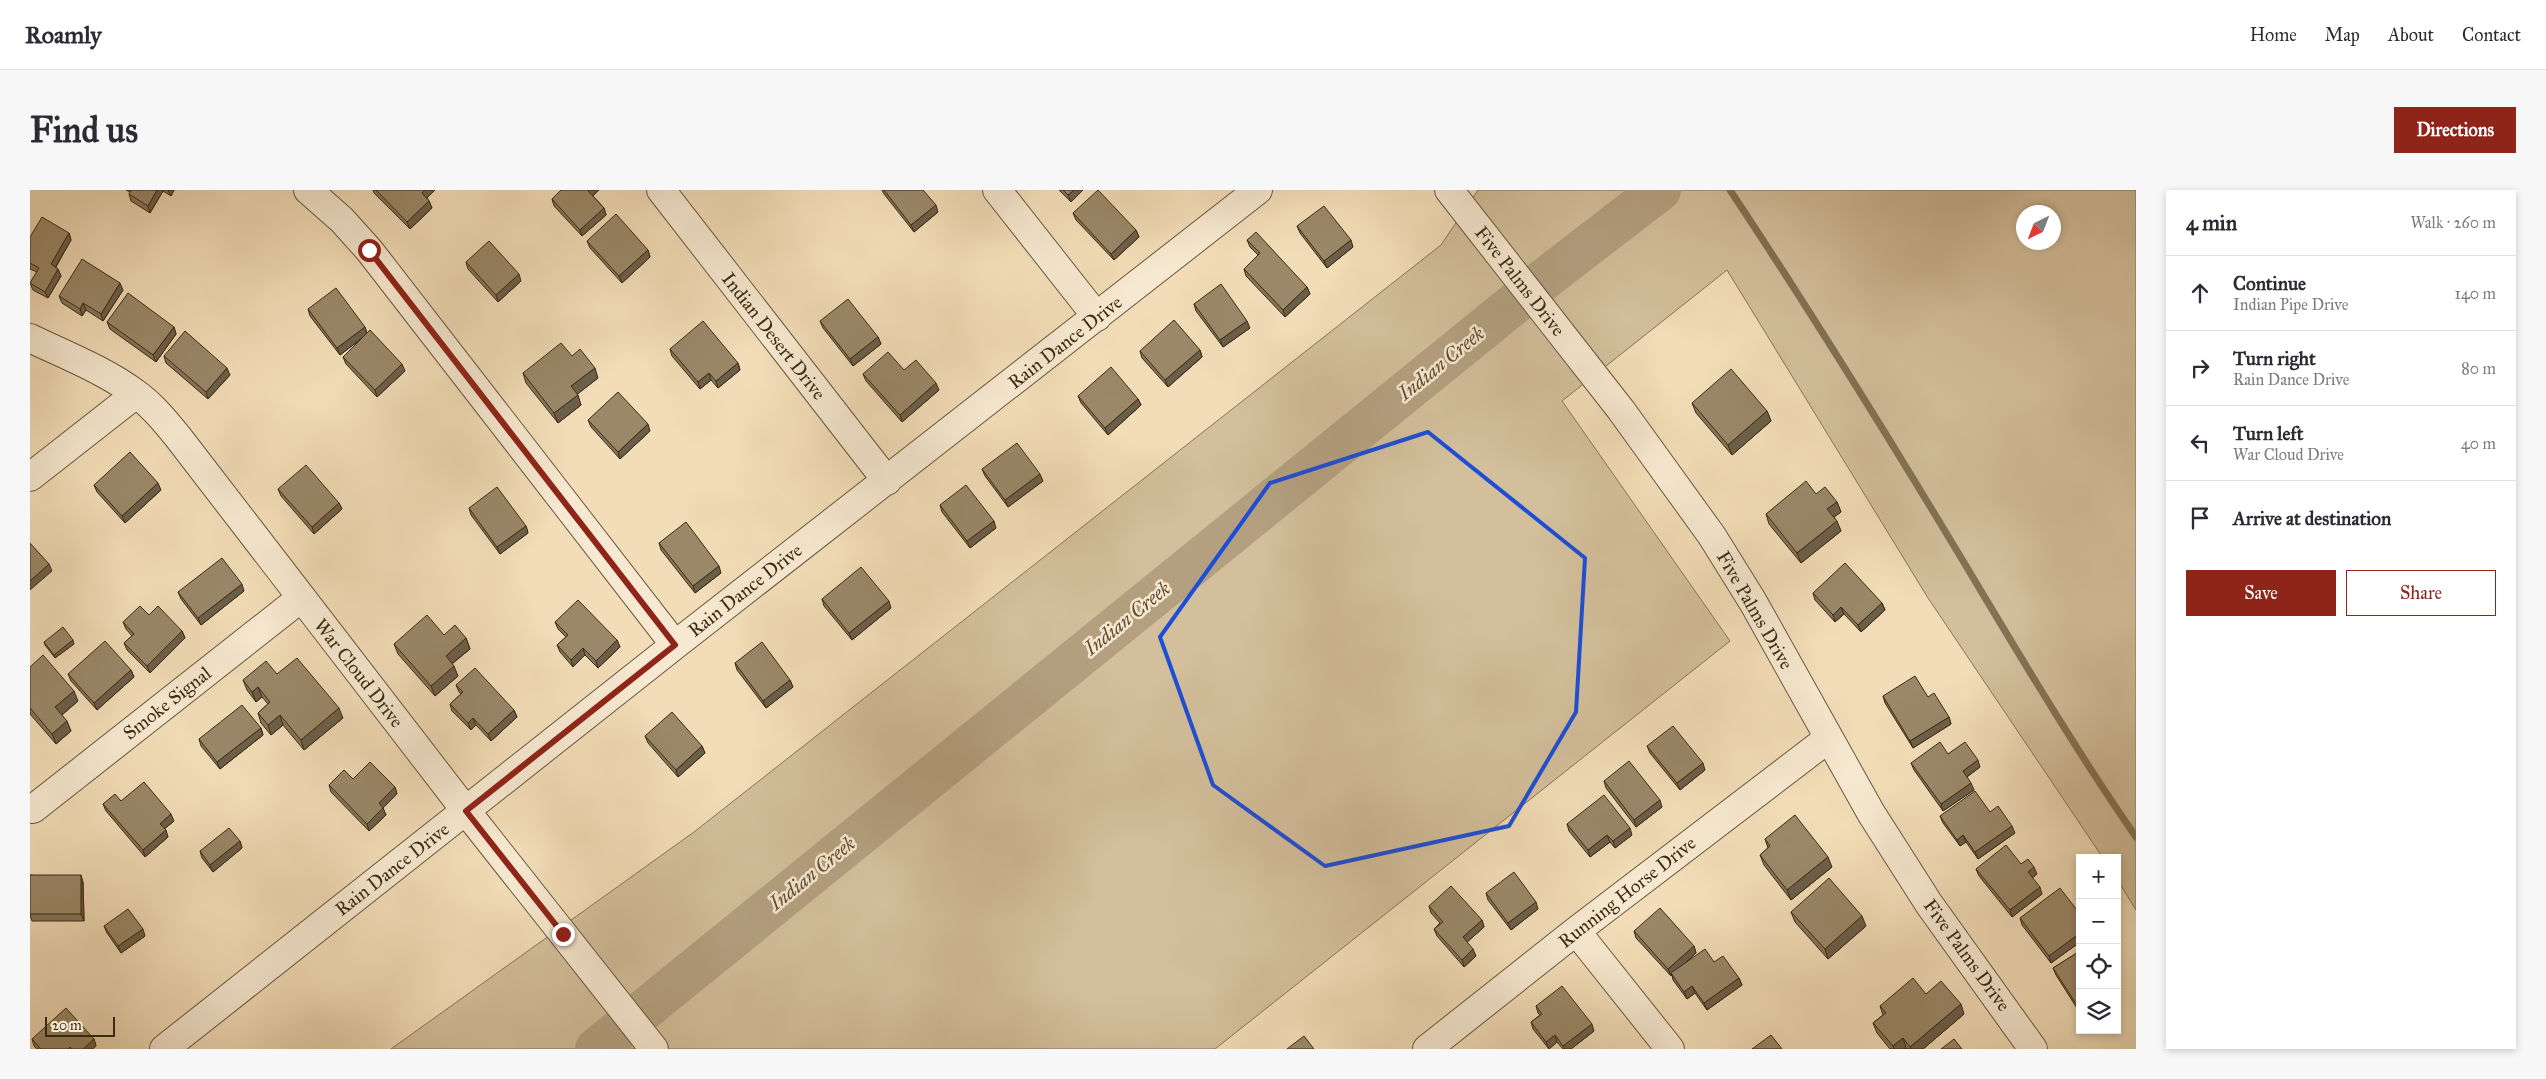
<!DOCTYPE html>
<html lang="en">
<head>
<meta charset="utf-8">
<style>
	:root { --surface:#fff; --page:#f7f7f7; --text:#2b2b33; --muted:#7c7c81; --line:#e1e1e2; --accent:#8f2418 }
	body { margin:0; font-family:"IM FELL Great Primer",serif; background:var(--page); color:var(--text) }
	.controls { position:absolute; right:15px; bottom:15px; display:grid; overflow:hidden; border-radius:0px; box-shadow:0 2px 8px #0003 }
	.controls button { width:45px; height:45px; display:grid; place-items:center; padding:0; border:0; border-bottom:1px solid var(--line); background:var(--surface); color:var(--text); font:25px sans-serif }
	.compass { position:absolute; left:1986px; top:15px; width:45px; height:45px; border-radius:50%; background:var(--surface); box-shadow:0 2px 8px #0003; rotate:222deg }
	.scale { position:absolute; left:15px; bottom:12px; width:70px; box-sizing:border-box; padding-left:5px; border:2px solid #3b2b13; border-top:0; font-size:14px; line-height:18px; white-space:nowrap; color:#3b2b13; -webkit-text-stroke:4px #f7e9d1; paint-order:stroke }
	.stop { position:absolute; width:15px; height:15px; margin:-11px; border:4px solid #8f2418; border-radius:50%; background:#fff }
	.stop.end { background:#8f2418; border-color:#fff; box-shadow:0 1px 5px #0008 }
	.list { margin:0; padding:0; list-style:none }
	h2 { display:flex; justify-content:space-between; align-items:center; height:65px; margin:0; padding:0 20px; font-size:21px }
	h2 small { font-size:16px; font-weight:400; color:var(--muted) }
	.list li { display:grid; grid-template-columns:32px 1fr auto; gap:15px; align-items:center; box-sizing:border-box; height:75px; padding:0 20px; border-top:1px solid var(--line) }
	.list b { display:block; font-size:19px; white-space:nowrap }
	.list p { margin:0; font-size:16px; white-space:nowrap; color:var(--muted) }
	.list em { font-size:16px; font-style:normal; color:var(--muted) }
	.actions { display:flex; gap:10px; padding:15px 20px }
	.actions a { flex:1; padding:11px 0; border:1px solid var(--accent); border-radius:0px; text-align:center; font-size:18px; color:var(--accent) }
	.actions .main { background:var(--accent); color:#fff }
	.icon { flex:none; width:28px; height:28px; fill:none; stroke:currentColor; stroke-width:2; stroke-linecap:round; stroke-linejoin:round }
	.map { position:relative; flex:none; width:2106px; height:859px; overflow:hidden; border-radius:0px }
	header { display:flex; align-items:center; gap:30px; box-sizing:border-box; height:70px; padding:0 25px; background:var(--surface); border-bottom:1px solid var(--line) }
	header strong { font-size:24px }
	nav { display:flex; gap:28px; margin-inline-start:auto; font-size:18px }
	.intro { display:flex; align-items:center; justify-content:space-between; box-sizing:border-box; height:120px; padding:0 30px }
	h1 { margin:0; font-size:35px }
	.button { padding:12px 22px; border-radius:0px; background:var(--accent); color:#fff; font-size:18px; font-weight:700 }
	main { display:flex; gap:30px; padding:0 30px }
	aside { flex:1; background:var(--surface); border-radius:0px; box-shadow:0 2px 8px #0003 }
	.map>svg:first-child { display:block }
	.green { fill:#d3bf9c; stroke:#877558; fill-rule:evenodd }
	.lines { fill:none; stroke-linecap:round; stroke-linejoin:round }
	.stream { stroke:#847154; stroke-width:7 }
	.river { stroke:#b4a080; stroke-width:42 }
	.minor-casing { stroke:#69583c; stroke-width:30 }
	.minor { stroke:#f7e9d1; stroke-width:28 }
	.wall { fill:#84755a; stroke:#3b2b13 }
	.shaded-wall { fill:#6c5f4a; stroke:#3b2b13 }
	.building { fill:#9a8869; stroke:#3b2b13 }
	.route { stroke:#8f2418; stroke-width:6 }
	.marked { fill:none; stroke:#1d4ed8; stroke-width:4; stroke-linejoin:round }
	.labels { text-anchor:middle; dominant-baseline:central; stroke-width:5; stroke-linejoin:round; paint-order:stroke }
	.street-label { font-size:19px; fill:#3b2b13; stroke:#f7e9d1 }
	.water-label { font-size:20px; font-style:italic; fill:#5f4e34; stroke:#f7e9d1 }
</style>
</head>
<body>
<header>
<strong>Roamly</strong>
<nav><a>Home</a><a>Map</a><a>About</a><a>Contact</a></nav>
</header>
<div class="intro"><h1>Find us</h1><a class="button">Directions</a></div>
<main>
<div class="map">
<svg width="2106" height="859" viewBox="0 0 2106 859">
	<rect width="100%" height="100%" fill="#f2ddb8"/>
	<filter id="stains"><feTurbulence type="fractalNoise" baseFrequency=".004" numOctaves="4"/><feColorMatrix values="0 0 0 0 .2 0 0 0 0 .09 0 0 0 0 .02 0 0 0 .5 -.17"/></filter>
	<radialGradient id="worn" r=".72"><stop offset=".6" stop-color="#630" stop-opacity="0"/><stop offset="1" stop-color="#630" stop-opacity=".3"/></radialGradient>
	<path class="green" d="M1448,0H2106V720L2087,689V668H2073L1898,408L1697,80L1532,211L1700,451L1185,859H361L664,642L1411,55ZM1994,22H2024V52H1994Z"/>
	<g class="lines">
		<path class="stream" d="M1700,0C1769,104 1836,211 1901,318C1968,428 2032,540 2106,647"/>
		<path class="river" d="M566,859L1521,84L1630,0"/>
		<defs>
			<path id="minor" d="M278,0L312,30L339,60L645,455
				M631,0L857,291
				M967,0L1067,127
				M1419,0L1591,220L1682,346L1723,412L1841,623L1899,714L2003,859
				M0,148C35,165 74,180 105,203C122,215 135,231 148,247L436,621L624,859
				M0,287L106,204
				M3,619L271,408
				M1546,741L1640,859
				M134,859L645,455L1228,0
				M1397,859L1546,741L1799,548"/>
		</defs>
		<use href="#minor" class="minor-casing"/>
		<use href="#minor" class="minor"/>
	</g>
	<path class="wall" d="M96,0H144L141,6L133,1L120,23L101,11L99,4L100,2Z
		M343,0H405L397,8L399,11L402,18L380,39L344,3Z
		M531,0H569L563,6L574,18L576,25L552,46L524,16L522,9Z
		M852,0H854L908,22L884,42L854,4Z
		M1029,0H1053L1041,12Z
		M1043,23L1106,40L1109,47L1084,70L1046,30Z
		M1267,36L1323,57L1297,78L1270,43Z
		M39,43L41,50L26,77L28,79L31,86L18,108L3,100L0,93L7,82L0,79V47Z
		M1217,50L1277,97L1280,104L1255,127L1216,86L1214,79L1228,65L1220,57Z
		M557,51L618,60L620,67L592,93L560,58Z
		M436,72L491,91L468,112L438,79Z
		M93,100L73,131L56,120L52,126L32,113L29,106Z
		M1164,114L1220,138L1193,157L1166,121Z
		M278,119L335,137L337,143L375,181L347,207L316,174L313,167L335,146L310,165L280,126Z
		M790,131L848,147L851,154L823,176L793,138Z
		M77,132L144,137L146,144L126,172L80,139Z
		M640,159L708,173L710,180L688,198L681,190L670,199L642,166Z
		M1170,160L1172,167L1138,197L1112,168L1110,161Z
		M134,166L200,185L178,209L136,173Z
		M542,166L568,188L547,204L551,215L528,233L496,193L493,183Z
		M874,180L909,200L872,232L836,191L833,184Z
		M1048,206L1108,209L1111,215L1078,245L1051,213Z
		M1662,213L1737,221L1741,231L1702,265L1666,223Z
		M558,230L620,241L590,269L561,237Z
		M952,279L1013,291L978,317L955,286Z
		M64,295L131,300L95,333L67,302Z
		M248,299L309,313L312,319L284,344L251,306Z
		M1786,304L1807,312L1811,322L1804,327L1811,341L1771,373L1739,334L1736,324Z
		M910,315L966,338L940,358L912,322Z
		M439,318L496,336L498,343L470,364L441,325Z
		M629,353L691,383L665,403L631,360Z
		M214,401L171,435L151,409L148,402Z
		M1783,403L1852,413L1855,420L1831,442L1814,424L1805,432L1785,410Z
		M792,409L861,418L822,450L794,416Z
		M119,425L152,441L155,448L120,483L97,460L94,453L102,446L96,439L93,432Z
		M525,432L587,450L590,457L568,478L555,465L543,477L530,462L527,455L536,447L528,439Z
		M414,445L436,448L440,459L422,474L428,486L405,506L368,464L364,454Z
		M14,452L44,454L25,468L15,455Z
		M705,473L760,490L763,497L736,518L707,480Z
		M0,477L48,511L32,525L41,541L26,554L0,524Z
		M101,480L104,487L67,520L41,491L38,484Z
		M247,484L313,528L274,560L253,535L241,545L231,533L228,523L238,514L232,507L226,512L217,500L213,490Z
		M426,495L484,520L487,527L461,551L446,535L441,540L422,521L420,514L431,504L429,502Z
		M1853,506L1898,507L1919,527L1921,534L1883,558L1855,513Z
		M231,538L233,545L190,579L171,556L169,549Z
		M615,546L672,556L675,563L648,587L618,553Z
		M1617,556L1675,580L1650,600L1620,563Z
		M1918,564L1950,577L1937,587L1944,600L1913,621L1884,580L1881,573Z
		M323,589L365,597L367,604L353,618L356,625L339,641L301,602L299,595Z
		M1574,591L1632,617L1606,637L1576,598Z
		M91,611L144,631L134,639L138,647L115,667L76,621L73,614Z
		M1960,622L1985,643L1948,669L1936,652L1930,656L1913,633L1910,626Z
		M1537,634L1602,645L1585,658L1580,652L1560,667L1539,641Z
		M1735,649L1802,677L1761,710L1734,675L1730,665L1738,658Z
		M210,651L212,658L183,682L172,668L170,661Z
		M1991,674L2007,684L2002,688L2012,704L1982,727L1949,686L1946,679Z
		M0,685L53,692L54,731H2L0,725Z
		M1456,703L1508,719L1481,740L1458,710Z
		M1399,716L1452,730L1454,737L1437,752L1446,766L1434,777L1407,746L1404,739L1410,733L1401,723Z
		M1761,722L1836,736L1798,769L1765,732Z
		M2050,724V752L2021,773L1992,735L1990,728Z
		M74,736L115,746L91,763L77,743Z
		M1604,741L1664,756L1666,763L1658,770L1684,772L1709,788L1712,795L1677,820L1665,803L1657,809L1643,790L1642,785L1641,786L1606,748Z
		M2050,761V823L2026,785L2023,778Z
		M1896,804L1934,824L1893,859H1877L1876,858L1875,859H1860L1847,843L1843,833L1853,825L1850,816Z
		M1506,816L1564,841L1541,859H1533L1527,852L1519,859L1503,839L1501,832L1510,825L1508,823Z
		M2,849H64L66,856L63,859H7L4,856Z"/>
	<path class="shaded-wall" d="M127,0H133V1L120,23L118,16Z
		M138,0H144L141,6Z
		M395,0H405L395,10L392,3Z
		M559,0H569L560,8L558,1Z
		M1044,0H1053L1041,12L1038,5Z
		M399,11L402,18L380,39L377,32Z
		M906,15L908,22L884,42L881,35Z
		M574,18L576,25L552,46L550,40Z
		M1106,40L1109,47L1084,70L1081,64Z
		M39,43L41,50L23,81L21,74Z
		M1321,50L1323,57L1297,78L1294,71Z
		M618,60L620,67L592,93L589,86Z
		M28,79L31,86L18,108L15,102Z
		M489,84L491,91L468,112L466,105Z
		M90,93L93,100L73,131L71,124Z
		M1277,97L1280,104L1255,127L1253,120Z
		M53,113L56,120L52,126L50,119Z
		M1217,131L1220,138L1193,157L1190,150Z
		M144,137L146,144L126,172L123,165Z
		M335,137L337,144L310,165L307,158Z
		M848,147L851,154L823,176L820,169Z
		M1170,160L1172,167L1138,197L1135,190Z
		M708,173L710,180L688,198L686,191Z
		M372,174L375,181L347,207L345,200Z
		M197,178L200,185L178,209L176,202Z
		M565,178L568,188L545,206L541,196Z
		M679,183L681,190L670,199L668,192Z
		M906,193L909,200L872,232L870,225Z
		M548,205L551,215L528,233L524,223Z
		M1108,209L1111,215L1078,245L1075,238Z
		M1737,221L1741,231L1702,265L1698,255Z
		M618,234L620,241L590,269L588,262Z
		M1010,284L1013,291L978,317L975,310Z
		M128,293L131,300L95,333L92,326Z
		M1807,312L1811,322L1801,329L1797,319Z
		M309,313L312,319L284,344L282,337Z
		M964,331L966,338L940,358L937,351Z
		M1807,331L1811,341L1771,373L1767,363Z
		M496,336L498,343L470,364L467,357Z
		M19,374L22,381L0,400V391Z
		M689,376L691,383L665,403L663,396Z
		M212,394L214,401L171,435L168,428Z
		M859,411L861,418L822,450L819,443Z
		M1852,413L1855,420L1831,442L1828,435Z
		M1811,417L1814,424L1805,432L1803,425Z
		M152,441L155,448L120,483L117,476Z
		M436,448L440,459L419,476L416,466Z
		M43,450L44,454L25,468L24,465Z
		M587,450L590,457L568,478L566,471Z
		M553,458L555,465L543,477L541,470Z
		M424,476L428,486L405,506L401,496Z
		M101,480L104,487L67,520L64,513Z
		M760,490L763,497L736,518L733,511Z
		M228,497L232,507L226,512L222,502Z
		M44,501L48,511L29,527L25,517Z
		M309,518L313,528L274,560L271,550Z
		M484,520L487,527L461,551L458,544Z
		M250,525L253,535L241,545L238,535Z
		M1919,527L1921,534L1883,558L1880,551Z
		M443,528L446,535L441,540L438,533Z
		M37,531L41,541L26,554L22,544Z
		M231,538L233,545L190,579L187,572Z
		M672,556L675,563L648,587L646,580Z
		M1948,570L1950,577L1935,588L1933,581Z
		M1673,573L1675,580L1650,600L1647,593Z
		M1941,593L1944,600L1913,621L1911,614Z
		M365,597L367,604L351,620L349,613Z
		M1630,610L1632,617L1606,637L1604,630Z
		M353,618L356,625L339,641L337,634Z
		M141,624L144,631L132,641L130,634Z
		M1982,636L1985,643L1948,669L1945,662Z
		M1600,638L1602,645L1585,658L1583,651Z
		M136,640L138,647L115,667L113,660Z
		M1577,645L1580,652L1560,667L1558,660Z
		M1933,645L1936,652L1930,656L1927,650Z
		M210,651L212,658L183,682L180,675Z
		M1798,667L1802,677L1761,710L1757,700Z
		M2004,677L2007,684L2001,689L1998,682Z
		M51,685L53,692L54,731L51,724Z
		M2010,697L2012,704L1982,727L1980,720Z
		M1506,712L1508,719L1481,740L1478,733Z
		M1832,726L1836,736L1798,769L1795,759Z
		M1452,730L1454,737L1435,754L1433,747Z
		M113,739L115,746L91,763L88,756Z
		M2050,743V752L2021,773L2019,766Z
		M1664,756L1666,763L1642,785L1641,783L1642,785L1641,786L1638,779Z
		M1443,759L1446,766L1434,777L1432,770Z
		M1709,788L1712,795L1677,820L1674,813Z
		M1662,796L1665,803L1657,809L1654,802Z
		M1931,814L1934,824L1893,859H1881L1880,857Z
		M1562,834L1564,841L1541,859H1535L1533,856Z
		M1525,845L1527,852L1519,859L1516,852Z
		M1873,848L1876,858L1875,859H1864L1863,856Z
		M64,849L66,856L63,859H53Z"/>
	<path class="building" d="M101,0H127L118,16L99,4Z
		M346,0H395L392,3L399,11L377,32Z
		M531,0H559L558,1L574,18L550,40L522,9Z
		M854,0H893L906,15L881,35Z
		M1033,0H1044L1038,5Z
		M1068,0L1106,40L1081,64L1043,23Z
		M1294,16L1321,50L1294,71L1267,36Z
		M586,24L618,60L589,86L557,51Z
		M12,27L39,43L21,74L28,79L15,102L0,93L9,78L0,73V47Z
		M1226,42L1277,97L1253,120L1214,79L1230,63L1217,50Z
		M459,51L489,84L466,105L436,72Z
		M52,69L90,93L71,124L53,113L50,119L29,106Z
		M1191,94L1217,131L1190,150L1164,114Z
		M306,98L335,137L307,158L278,119Z
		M98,103L144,137L123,165L77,132Z
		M818,109L848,147L820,169L790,131Z
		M1144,130L1170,160L1135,190L1110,161Z
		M673,131L708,173L686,191L679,183L668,192L640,159Z
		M340,140L372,174L345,200L313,167Z
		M155,141L197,178L176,202L134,166Z
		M531,153L542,166L550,159L565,178L541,196L548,205L524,223L493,183Z
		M858,162L874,180L886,170L906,193L870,225L833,184Z
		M1081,177L1108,209L1075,238L1048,206Z
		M1701,179L1737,221L1698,255L1662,213Z
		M588,202L618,234L588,262L558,230Z
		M987,253L1010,284L975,310L952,279Z
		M100,262L128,293L92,326L64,295Z
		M276,275L309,313L282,337L248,299Z
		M1776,291L1786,304L1795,297L1807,312L1797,319L1807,331L1767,363L1736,324Z
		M936,295L964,331L937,351L910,315Z
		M467,297L496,336L467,357L439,318Z
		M656,332L689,376L663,396L629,353Z
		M0,353L19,374L0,391Z
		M192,368L212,394L168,428L148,402Z
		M1815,373L1852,413L1828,435L1811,417L1803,425L1783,403Z
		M831,377L859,411L819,443L792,409Z
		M548,410L587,450L566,471L553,458L541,470L527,455L538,445L525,432Z
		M110,416L119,425L128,416L152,441L117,476L94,453L104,444L93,432Z
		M397,425L414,445L425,435L436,448L416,466L424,476L401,496L364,454Z
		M33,437L43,450L24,465L14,452Z
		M75,451L101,480L64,513L38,484Z
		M732,452L760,490L733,511L705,473Z
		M13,465L44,501L25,517L37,531L22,544L0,518V477Z
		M267,468L309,518L271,550L250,525L238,535L228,523L240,512L228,497L222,502L213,490L236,471L247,484Z
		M445,478L484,520L458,544L443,528L438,533L420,514L433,502L426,495Z
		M1885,486L1898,507L1904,503L1919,527L1880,551L1853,506Z
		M212,515L231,538L187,572L169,549Z
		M642,522L672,556L646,580L615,546Z
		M1643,536L1673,573L1647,593L1617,556Z
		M1910,552L1918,564L1935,552L1948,570L1933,581L1941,593L1911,614L1881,573Z
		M1599,571L1630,610L1604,630L1574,591Z
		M340,572L365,597L349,613L353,618L337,634L299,595L314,580L323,589Z
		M114,592L141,624L130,634L136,640L113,660L73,614L85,604L91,611Z
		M1945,601L1960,622L1968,616L1982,636L1945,662L1933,645L1927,650L1910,626Z
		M1574,605L1600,638L1583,651L1577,645L1558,660L1537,634Z
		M1765,625L1798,667L1757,700L1730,665L1740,656L1735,649Z
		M199,638L210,651L180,675L170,661Z
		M1976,655L1991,674L1998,669L2004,677L1998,682L2010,697L1980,720L1946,679Z
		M1484,682L1506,712L1478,733L1456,703Z
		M0,685H51V724H0Z
		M1799,688L1832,726L1795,759L1761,722Z
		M1421,696L1452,730L1433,747L1443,759L1432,770L1404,739L1413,732L1399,716Z
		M2030,698L2050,724V743L2019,766L1990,728Z
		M1630,718L1664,756L1638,779L1604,741Z
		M98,719L113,739L88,756L74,736Z
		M1675,759L1684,772L1693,766L1709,788L1674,813L1662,796L1654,802L1641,783Z
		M2050,761V820L2023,778Z
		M1883,788L1896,804L1911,791L1931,814L1880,857L1873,848L1863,856L1843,833L1856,823L1850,816Z
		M1532,796L1562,834L1533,856L1525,845L1516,852L1501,832L1512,824L1506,816Z
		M36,818L64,849L53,859H42L40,857L38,859H11L2,849Z
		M1741,845L1752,859H1722Z
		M1274,846L1284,859H1257Z
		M1924,849L1932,859H1911Z"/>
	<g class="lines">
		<path class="route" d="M339,60L645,455L436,621L533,744"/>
	</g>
	<path class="marked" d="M1398,242L1555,368L1546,522L1479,636L1295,676L1183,595L1130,447L1240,293Z"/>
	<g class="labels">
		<g class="street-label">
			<text transform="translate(1490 91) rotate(52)">Five Palms Drive</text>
			<text transform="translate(744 146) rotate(52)">Indian Desert Drive</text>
			<text transform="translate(1035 152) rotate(-38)">Rain Dance Drive</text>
			<text transform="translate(715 400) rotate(-38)">Rain Dance Drive</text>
			<text transform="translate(1725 420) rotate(60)">Five Palms Drive</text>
			<text transform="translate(329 483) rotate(52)">War Cloud Drive</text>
			<text transform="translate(137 513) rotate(-38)">Smoke Signal</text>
			<text transform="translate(362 679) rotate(-38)">Rain Dance Drive</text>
			<text transform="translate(1597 702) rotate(-38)">Running Horse Drive</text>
			<text transform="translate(1937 765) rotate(54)">Five Palms Drive</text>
		</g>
		<g class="water-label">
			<text transform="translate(1411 173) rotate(-39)">Indian Creek</text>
			<text transform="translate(1097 428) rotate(-39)">Indian Creek</text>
			<text transform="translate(782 683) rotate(-39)">Indian Creek</text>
		</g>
	</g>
	<rect width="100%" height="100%" filter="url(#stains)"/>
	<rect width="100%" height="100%" fill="url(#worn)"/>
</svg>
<div class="controls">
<button>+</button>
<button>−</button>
<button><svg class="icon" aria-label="locate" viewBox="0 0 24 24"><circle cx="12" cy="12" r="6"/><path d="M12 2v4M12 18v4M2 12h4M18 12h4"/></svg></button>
<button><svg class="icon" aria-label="layers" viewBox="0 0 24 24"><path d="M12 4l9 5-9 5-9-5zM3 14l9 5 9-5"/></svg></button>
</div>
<svg class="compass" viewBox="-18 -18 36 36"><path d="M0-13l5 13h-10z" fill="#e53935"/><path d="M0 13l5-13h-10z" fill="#7c7c81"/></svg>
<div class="scale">20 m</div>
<div class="stop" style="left:339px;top:60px"></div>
<div class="stop end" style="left:533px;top:744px"></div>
</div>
<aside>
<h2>4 min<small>Walk · 260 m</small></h2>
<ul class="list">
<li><svg class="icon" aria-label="ahead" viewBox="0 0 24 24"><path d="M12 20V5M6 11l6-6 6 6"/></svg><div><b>Continue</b><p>Indian Pipe Drive</p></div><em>140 m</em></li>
<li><svg class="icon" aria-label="right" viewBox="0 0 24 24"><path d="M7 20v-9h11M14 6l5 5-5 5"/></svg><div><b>Turn right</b><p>Rain Dance Drive</p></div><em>80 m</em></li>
<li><svg class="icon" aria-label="left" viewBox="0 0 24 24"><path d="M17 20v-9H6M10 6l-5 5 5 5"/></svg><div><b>Turn left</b><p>War Cloud Drive</p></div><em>40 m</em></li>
<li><svg class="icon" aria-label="arrive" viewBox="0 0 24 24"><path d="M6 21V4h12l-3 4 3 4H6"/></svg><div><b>Arrive at destination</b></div></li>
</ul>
<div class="actions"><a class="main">Save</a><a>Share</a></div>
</aside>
</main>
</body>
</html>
